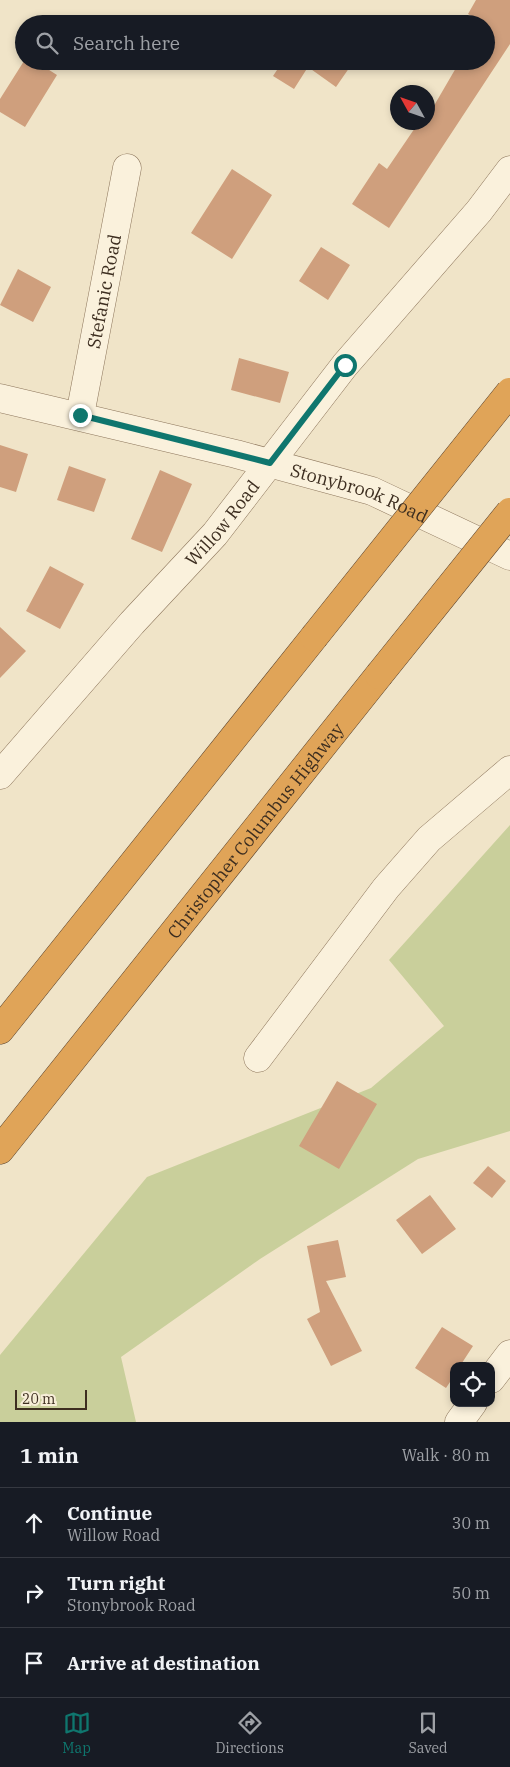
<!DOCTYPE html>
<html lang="en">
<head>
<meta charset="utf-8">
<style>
	:root { --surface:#171b24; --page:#20242c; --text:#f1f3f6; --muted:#9ea1a6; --line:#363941; --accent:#0f766e }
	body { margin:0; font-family:"IBM Plex Serif",serif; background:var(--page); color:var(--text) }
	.controls { position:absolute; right:15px; bottom:15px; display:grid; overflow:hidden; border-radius:10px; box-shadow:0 2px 8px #0003 }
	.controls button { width:45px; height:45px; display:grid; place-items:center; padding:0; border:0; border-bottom:1px solid var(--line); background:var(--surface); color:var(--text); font:25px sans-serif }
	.compass { position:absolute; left:390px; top:85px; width:45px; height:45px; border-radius:50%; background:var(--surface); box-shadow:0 2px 8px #0003; rotate:310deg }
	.scale { position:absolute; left:15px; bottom:12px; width:72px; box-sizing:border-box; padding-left:5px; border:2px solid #3d2e20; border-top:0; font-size:14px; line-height:18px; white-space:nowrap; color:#3d2e20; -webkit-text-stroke:4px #f7eed8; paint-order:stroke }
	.stop { position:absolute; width:15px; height:15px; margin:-11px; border:4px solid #0f766e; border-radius:50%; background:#fff }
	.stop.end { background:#0f766e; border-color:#fff; box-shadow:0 1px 5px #0008 }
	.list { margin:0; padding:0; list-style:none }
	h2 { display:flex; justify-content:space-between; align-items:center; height:65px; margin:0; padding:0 20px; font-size:21px }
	h2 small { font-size:16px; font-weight:400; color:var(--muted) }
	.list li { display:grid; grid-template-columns:32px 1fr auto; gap:15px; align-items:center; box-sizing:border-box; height:70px; padding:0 20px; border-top:1px solid var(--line) }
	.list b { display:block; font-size:19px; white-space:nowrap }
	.list p { margin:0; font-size:16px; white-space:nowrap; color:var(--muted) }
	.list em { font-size:16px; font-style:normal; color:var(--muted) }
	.icon { flex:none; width:28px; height:28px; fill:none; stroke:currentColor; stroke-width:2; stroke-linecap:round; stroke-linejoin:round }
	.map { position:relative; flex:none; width:510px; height:1422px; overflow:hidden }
	.search { position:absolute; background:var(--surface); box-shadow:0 2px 8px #0003; left:15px; right:15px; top:15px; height:55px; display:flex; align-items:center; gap:12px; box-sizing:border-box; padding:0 18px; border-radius:28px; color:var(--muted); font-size:19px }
	.sheet { height:275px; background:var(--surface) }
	nav { display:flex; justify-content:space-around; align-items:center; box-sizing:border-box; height:70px; border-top:1px solid var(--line); background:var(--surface); font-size:14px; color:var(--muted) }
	nav a { display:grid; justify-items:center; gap:2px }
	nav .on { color:var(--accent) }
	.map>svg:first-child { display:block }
	.green { fill:#c9cf9b }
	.building { fill:#cf9f7d }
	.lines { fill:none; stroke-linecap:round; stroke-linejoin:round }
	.minor-casing { stroke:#8d765c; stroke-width:29 }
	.highway-casing { stroke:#5b4430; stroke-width:29 }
	.minor { stroke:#faf1dc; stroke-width:28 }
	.highway { stroke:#e0a458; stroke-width:28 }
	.highway-bridge-casing { stroke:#5b4430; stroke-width:29; stroke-linecap:butt }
	.highway-bridge { stroke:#e0a458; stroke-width:28 }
	.route { stroke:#0f766e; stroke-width:6 }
	.labels { text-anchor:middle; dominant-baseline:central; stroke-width:4; stroke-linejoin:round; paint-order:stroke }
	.street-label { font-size:18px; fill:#3d2e20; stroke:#f7eed8 }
</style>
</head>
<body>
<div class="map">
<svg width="510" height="1422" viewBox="0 0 510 1422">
	<rect width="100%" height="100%" fill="#f0e4c8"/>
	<path class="green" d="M510,825V1131L418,1159L260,1259L121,1357L136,1422H0V1355L147,1177L371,1088L444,1026L389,960Z"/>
	<path class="building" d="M476,0H510V44L389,228L352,204L379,163L387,169L419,122H428V116L460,61H486V24L468,14Z
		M24,61H35L57,75L25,127L0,112V99Z
		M283,61H354L336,87L308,67L294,89L273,76Z
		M232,169L272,195L232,259L191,233Z
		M321,247L350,265L328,300L299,281Z
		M18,269L51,287L33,322L0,305Z
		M239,358L289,372L280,403L231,390Z
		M0,445L28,454L16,492L0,487Z
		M69,466L106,479L94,512L57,500Z
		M160,470L192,484L162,552L131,539Z
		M50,566L84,584L60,629L26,611Z
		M0,627L26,651L0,678Z
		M337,1081L377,1104L339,1169L299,1146Z
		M488,1166L506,1181L492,1198L473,1183Z
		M430,1195L456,1229L422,1254L396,1220Z
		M338,1240L346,1277L326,1281L362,1351L331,1366L307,1319L320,1312L307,1246Z
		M442,1327L473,1346L460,1366H454V1376L446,1388L415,1368Z"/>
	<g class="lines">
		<defs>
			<g id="minor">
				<path id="s1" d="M0,398L236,454L372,491L510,556"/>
				<path id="s2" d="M80,415L127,168"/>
				<path id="s3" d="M0,775L132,623L215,534L345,365L479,211L510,170"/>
				<path d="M258,1058L386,888L429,839L510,770"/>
				<path d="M491,1379L510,1354"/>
				<path d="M459,1422L473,1403"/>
			</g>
			<g id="highway">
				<path d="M0,1030L314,637"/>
				<path id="s4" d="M0,1150L379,675"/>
			</g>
		</defs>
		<use href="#minor" class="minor-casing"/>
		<use href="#highway" class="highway-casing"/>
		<use href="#minor" class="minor"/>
		<use href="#highway" class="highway"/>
		<defs>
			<path id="highway-bridge" d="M314,637L510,392
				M379,675L510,512"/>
		</defs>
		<use href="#highway-bridge" class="highway-bridge-casing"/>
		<use href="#highway-bridge" class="highway-bridge"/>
	</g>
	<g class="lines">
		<path class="route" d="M80,415L270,463L345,365"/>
	</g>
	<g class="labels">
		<g class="street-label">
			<text stroke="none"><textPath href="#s2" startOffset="126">Stefanic Road</textPath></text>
			<text stroke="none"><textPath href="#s1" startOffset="372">Stonybrook Road</textPath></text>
			<text stroke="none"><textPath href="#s3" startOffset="336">Willow Road</textPath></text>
			<text stroke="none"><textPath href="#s4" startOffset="409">Christopher Columbus Highway</textPath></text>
		</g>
	</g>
</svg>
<div class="controls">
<button><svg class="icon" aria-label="locate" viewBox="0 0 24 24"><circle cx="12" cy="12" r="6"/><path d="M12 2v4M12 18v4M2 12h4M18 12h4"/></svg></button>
</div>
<svg class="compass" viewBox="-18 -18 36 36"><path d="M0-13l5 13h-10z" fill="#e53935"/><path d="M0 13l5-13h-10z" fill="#9ea1a6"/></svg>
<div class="scale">20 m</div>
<div class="stop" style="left:345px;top:365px"></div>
<div class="stop end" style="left:80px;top:415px"></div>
<div class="search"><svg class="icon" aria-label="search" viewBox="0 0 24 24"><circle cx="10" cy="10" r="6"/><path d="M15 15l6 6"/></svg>Search here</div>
</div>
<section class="sheet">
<h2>1 min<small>Walk · 80 m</small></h2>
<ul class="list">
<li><svg class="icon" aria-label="ahead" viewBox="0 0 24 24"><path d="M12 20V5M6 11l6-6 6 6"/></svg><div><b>Continue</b><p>Willow Road</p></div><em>30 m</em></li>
<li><svg class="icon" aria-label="right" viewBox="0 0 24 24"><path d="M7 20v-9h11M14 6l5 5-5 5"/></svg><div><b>Turn right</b><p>Stonybrook Road</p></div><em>50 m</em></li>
<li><svg class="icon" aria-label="arrive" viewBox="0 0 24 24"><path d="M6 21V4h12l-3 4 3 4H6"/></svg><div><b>Arrive at destination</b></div></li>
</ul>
</section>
<nav>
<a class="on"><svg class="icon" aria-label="map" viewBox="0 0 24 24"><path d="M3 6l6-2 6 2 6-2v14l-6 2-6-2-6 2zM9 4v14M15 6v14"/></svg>Map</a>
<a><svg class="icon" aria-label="directions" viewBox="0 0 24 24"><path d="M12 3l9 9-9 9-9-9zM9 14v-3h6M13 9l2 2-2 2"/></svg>Directions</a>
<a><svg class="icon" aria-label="saved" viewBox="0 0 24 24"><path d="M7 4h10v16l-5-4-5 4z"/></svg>Saved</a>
</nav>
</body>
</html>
